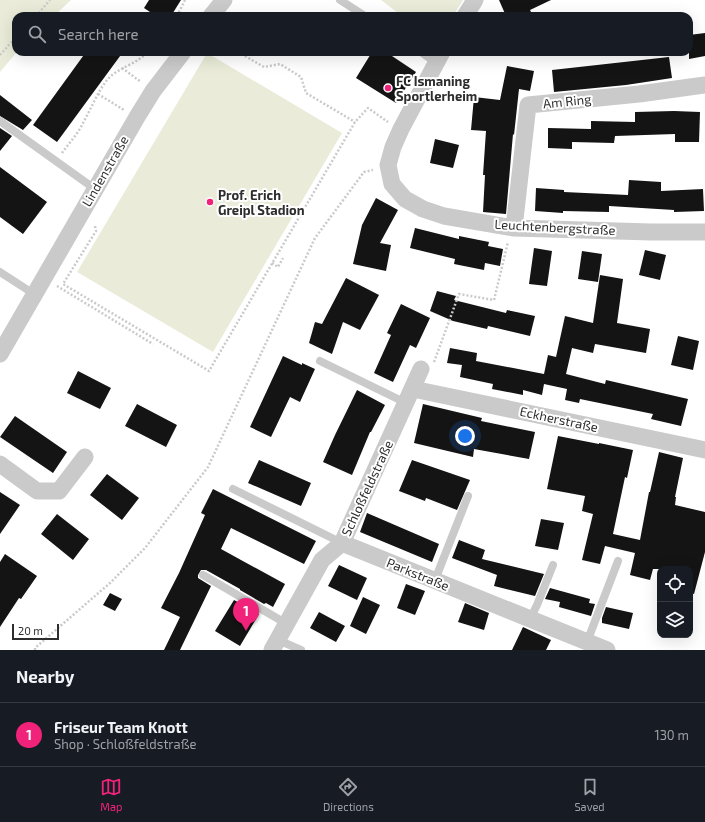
<!DOCTYPE html>
<html lang="en">
<head>
<meta charset="utf-8">
<style>
	:root { --surface:#171b24; --page:#20242c; --text:#f1f3f6; --muted:#9ea1a6; --line:#363941; --accent:#f12279 }
	body { margin:0; font-family:"Exo 2",sans-serif; background:var(--page); color:var(--text) }
	.controls { position:absolute; right:12px; bottom:12px; display:grid; overflow:hidden; border-radius:8px; box-shadow:0 4px 16px #0002 }
	.controls button { width:36px; height:36px; display:grid; place-items:center; padding:0; border:0; border-bottom:1px solid var(--line); background:var(--surface); color:var(--text); font:20px sans-serif }
	.scale { position:absolute; left:12px; bottom:10px; width:47px; box-sizing:border-box; padding-left:4px; border:2px solid #2d2d2d; border-top:0; font-size:11px; line-height:14px; white-space:nowrap; color:#2d2d2d; -webkit-text-stroke:3px #fff; paint-order:stroke }
	.you { position:absolute; left:465px; top:436px; width:14px; height:14px; margin:-10px; border:3px solid #fff; border-radius:50%; background:#1a73e8; box-shadow:0 0 0 6px #1a73e833 }
	.badge { display:grid; place-items:center; width:26px; height:26px; border-radius:50%; background:var(--accent); color:#fff; font-size:13px; font-weight:700 }
	.pin { position:absolute; translate:-50% -33px; filter:drop-shadow(0 1px 2px #0008) }
	.pin::after { content:''; position:absolute; top:21px; width:14px; height:12px; background:inherit; clip-path:polygon(0 0,100% 0,50% 100%) }
	.list { margin:0; padding:0; list-style:none }
	h2 { display:flex; justify-content:space-between; align-items:center; height:52px; margin:0; padding:0 16px; font-size:17px }
	h2 small { font-size:13px; font-weight:400; color:var(--muted) }
	.list li { display:grid; grid-template-columns:26px 1fr auto; gap:12px; align-items:center; box-sizing:border-box; height:64px; padding:0 16px; border-top:1px solid var(--line) }
	.list b { display:block; font-size:15px; white-space:nowrap }
	.list p { margin:0; font-size:13px; white-space:nowrap; color:var(--muted) }
	.list em { font-size:13px; font-style:normal; color:var(--muted) }
	.icon { flex:none; width:22px; height:22px; fill:none; stroke:currentColor; stroke-width:2; stroke-linecap:round; stroke-linejoin:round }
	.map { position:relative; flex:none; width:705px; height:650px; overflow:hidden }
	.search { position:absolute; background:var(--surface); box-shadow:0 4px 16px #0002; left:12px; right:12px; top:12px; height:44px; display:flex; align-items:center; gap:10px; box-sizing:border-box; padding:0 14px; border-radius:12px; color:var(--muted); font-size:15px }
	.sheet { height:116px; background:var(--surface) }
	nav { display:flex; justify-content:space-around; align-items:center; box-sizing:border-box; height:56px; border-top:1px solid var(--line); background:var(--surface); font-size:11px; color:var(--muted) }
	nav a { display:grid; justify-items:center; gap:2px }
	nav .on { color:var(--accent) }
	.map>svg:first-child { display:block }
	.green { fill:#eaecd9 }
	.building { fill:#141414 }
	.lines { fill:none; stroke-linecap:round; stroke-linejoin:round }
	.path { stroke:#cacaca; stroke-width:2.5; stroke-dasharray:2 2; stroke-linecap:butt }
	.lane { stroke:#cacaca; stroke-width:8 }
	.street { stroke:#cacaca; stroke-width:17 }
	.poi-dot { fill:#f12279; stroke:#fff; stroke-width:1.5 }
	.labels { text-anchor:middle; dominant-baseline:central; stroke-width:4; stroke-linejoin:round; paint-order:stroke }
	.poi-label { font-size:13px; font-weight:bold; fill:#2d2d2d; stroke:#fff; text-anchor:start }
	.street-label { font-size:13px; fill:#2d2d2d; stroke:#fff }
</style>
</head>
<body>
<div class="map">
<svg width="705" height="650" viewBox="0 0 705 650">
	<rect width="100%" height="100%" fill="#fff"/>
	<path class="green" d="M0,0H71L54,16H16V52H17L0,72Z
		M381,0H463L453,16H402Z
		M207,53L342,133L213,352L77,272Z"/>
	<path class="building" d="M149,0H181L171,16H156L144,8Z
		M499,0H551L530,10L533,16H506Z
		M705,33V56L689,59V35Z
		M86,52H123L57,142L33,125Z
		M372,52H386L416,72L396,103L356,78Z
		M669,57L672,78L626,85L554,92L552,70Z
		M507,66L534,71L530,91L519,89L514,135L513,134L506,214L483,212L485,175H483L486,131L471,130L474,97L500,100Z
		M0,95L32,120L23,130L0,116Z
		M674,111L700,112L699,142H675V134L615,136L614,143L572,142V149L548,148V128L591,129V121L635,122V112Z
		M0,128L12,136L0,151Z
		M435,139L459,145L453,168L430,163Z
		M0,167L47,202L23,234L0,217Z
		M629,180L661,182V191L703,189L704,211L674,212V210L609,206V212L563,211V213L535,211L536,188L564,190V192L628,195Z
		M376,198L398,210L380,243L391,245L386,271L353,264L362,225Z
		M415,228L459,239V236L489,242L488,246L503,249L500,266L485,263L484,270L454,264L455,259L410,248Z
		M534,248L552,251L547,286L529,284Z
		M645,250L666,255L660,280L639,275Z
		M582,251L602,254L598,282L578,279Z
		M600,275L623,279L617,323L650,329L646,353L595,344L593,353L572,348L566,374L605,384L606,380L688,399L681,426L651,419L653,414L580,399L579,403L565,400L567,389L544,384L542,395L523,390V395L492,389L493,384L460,377L462,365L447,363L450,348L477,353L476,361L544,374L548,355L556,357L565,316L593,323Z
		M346,278L379,295L360,330L343,322L332,354L309,343L315,322L322,324Z
		M437,291L456,296L454,300L506,313L507,310L535,316L530,336L488,326L487,329L453,321L430,311Z
		M401,304L430,318L416,348L410,345L393,382L374,373L391,335L387,333Z
		M678,336L699,341L693,370L671,365Z
		M283,356L302,365V363L315,369L300,402L290,397L271,437L250,427Z
		M78,371L111,388L100,409L67,393Z
		M357,390L385,405L371,432H370L352,475L323,462L335,435Z
		M137,404L177,425L166,447L125,426Z
		M423,404L482,418L481,421L535,432L529,459L474,449L473,457L414,443Z
		M15,416L67,452L53,473L0,437Z
		M558,436L599,444V443L633,450L627,478L625,477L613,534L640,540L649,492H650L659,452L683,458L675,497H676L675,505L705,512V552L694,594L690,593V569H653L650,580L630,575L635,553L605,546L600,564L582,560L593,514L582,511L585,496L547,489Z
		M259,460L311,483L301,506L248,483Z
		M412,460L470,480L457,510L426,498L425,501L399,491Z
		M107,474L139,498L122,520L90,495Z
		M213,489L316,541L304,564L231,528L221,549L285,584L273,607L266,603L264,604L240,590V589L206,570H201L198,575V578L211,586L180,650H164L180,617L161,608L179,573L205,515L201,513Z
		M0,492L20,505L0,534Z
		M367,513L439,544L432,562L360,532Z
		M57,514L89,539L73,560L41,534Z
		M541,519L564,523L558,550L535,546Z
		M459,540L485,550L482,559L544,574L535,596L494,586L497,575L452,558Z
		M5,554L37,576L21,599L19,598L0,627V562Z
		M339,565L367,578L357,600L328,586Z
		M406,584L425,591L415,615L397,608Z
		M550,588L590,599L589,603L595,604L591,616L559,607L560,602L545,599Z
		M110,593L122,599L115,611L103,605Z
		M363,597L380,605L366,634L350,626Z
		M234,600L259,614L240,646L215,631Z
		M465,603L489,613L484,630L458,622Z
		M606,607L633,613L629,629L602,623V618Z
		M319,612L345,626L336,642L310,628Z
		M523,627L551,640L546,650H512Z"/>
	<g class="lines">
		<path class="path" d="M36,16L50,0
			M177,16L185,0
			M238,52L264,67L280,64L301,77L306,93L355,122
			M0,55L16,37
			M122,68L141,82
			M98,94L124,110
			M62,153C69,143 78,134 83,123C91,109 97,93 107,80C118,67 138,64 147,52
			M95,226L96,231L63,284L209,371L355,122L368,108L388,122
			M272,263L278,267L283,258
			M57,286L153,344
			M434,362L459,294L494,300L508,242
			M35,650V648L110,583L145,548L208,467L315,238L364,172L373,170"/>
		<path class="lane" d="M340,0L365,16
			M421,52L435,62
			M0,121L95,189
			M0,272L34,294
			M320,361L406,403
			M233,489L342,543
			M203,575L287,624
			M435,580L468,496
			M530,619L537,605L553,565
			M278,640L301,650
			M587,642L618,561"/>
		<path class="street" d="M211,16L224,0
			M465,16L475,0
			M442,52L401,129L393,147L388,165L392,184L405,199L423,209L444,216L514,228L651,232H705
			M514,228L528,105L639,94L705,85
			M0,354L137,117L153,91L183,52
			M413,389L705,450
			M0,464L37,491H59L85,457
			M342,543L607,650
			M272,650L322,560L342,543L421,369"/>
	</g>
	<g class="poi-dot">
		<circle cx="388" cy="88" r="4"/>
		<circle cx="210" cy="202" r="4"/>
	</g>
	<g class="labels">
		<g class="poi-label">
			<text x="396" y="81">FC Ismaning<tspan x="396" dy="15">Sportlerheim</tspan></text>
			<text x="218" y="195">Prof. Erich<tspan x="218" dy="15">Greipl Stadion</tspan></text>
		</g>
		<g class="street-label">
			<text transform="translate(567 101) rotate(-6)">Am Ring</text>
			<text transform="translate(105 171) rotate(-60)">Lindenstraße</text>
			<text transform="translate(555 227) rotate(3)">Leuchtenbergstraße</text>
			<text transform="translate(559 419) rotate(12)">Eckherstraße</text>
			<text transform="translate(367 488) rotate(-65)">Schloßfeldstraße</text>
			<text transform="translate(418 574) rotate(22)">Parkstraße</text>
		</g>
	</g>
</svg>
<div class="controls">
<button><svg class="icon" aria-label="locate" viewBox="0 0 24 24"><circle cx="12" cy="12" r="6"/><path d="M12 2v4M12 18v4M2 12h4M18 12h4"/></svg></button>
<button><svg class="icon" aria-label="layers" viewBox="0 0 24 24"><path d="M12 4l9 5-9 5-9-5zM3 14l9 5 9-5"/></svg></button>
</div>
<div class="scale">20 m</div>
<div class="you"></div>
<div class="pin badge" style="left:246px;top:631px">1</div>
<div class="search"><svg class="icon" aria-label="search" viewBox="0 0 24 24"><circle cx="10" cy="10" r="6"/><path d="M15 15l6 6"/></svg>Search here</div>
</div>
<section class="sheet">
<h2>Nearby<small></small></h2>
<ul class="list">
<li><span class="badge">1</span><div><b>Friseur Team Knott</b><p>Shop · Schloßfeldstraße</p></div><em>130 m</em></li>
</ul>
</section>
<nav>
<a class="on"><svg class="icon" aria-label="map" viewBox="0 0 24 24"><path d="M3 6l6-2 6 2 6-2v14l-6 2-6-2-6 2zM9 4v14M15 6v14"/></svg>Map</a>
<a><svg class="icon" aria-label="directions" viewBox="0 0 24 24"><path d="M12 3l9 9-9 9-9-9zM9 14v-3h6M13 9l2 2-2 2"/></svg>Directions</a>
<a><svg class="icon" aria-label="saved" viewBox="0 0 24 24"><path d="M7 4h10v16l-5-4-5 4z"/></svg>Saved</a>
</nav>
</body>
</html>
